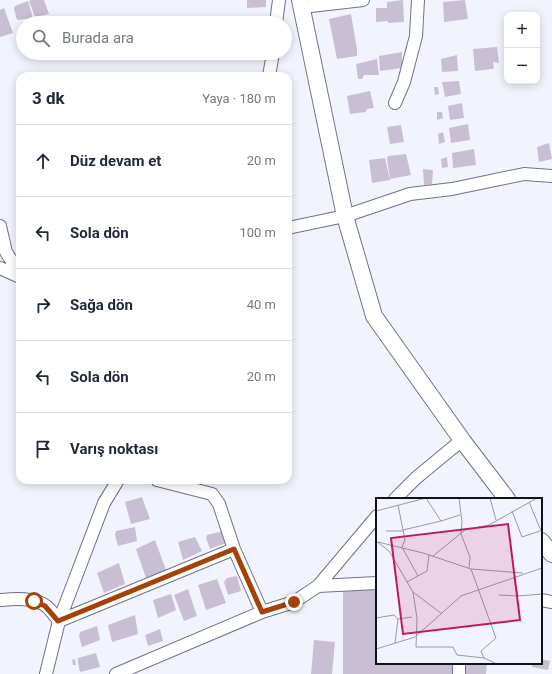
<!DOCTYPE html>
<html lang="tr">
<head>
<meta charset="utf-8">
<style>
	:root { --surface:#fff; --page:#f6f6f7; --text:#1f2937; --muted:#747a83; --line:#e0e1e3 }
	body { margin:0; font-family:Roboto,sans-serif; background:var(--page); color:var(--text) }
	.controls { position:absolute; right:12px; top:12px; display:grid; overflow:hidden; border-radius:8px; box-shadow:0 2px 10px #0003 }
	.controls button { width:36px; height:36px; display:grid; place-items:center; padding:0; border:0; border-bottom:1px solid var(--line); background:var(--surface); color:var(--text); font:20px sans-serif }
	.stop { position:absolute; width:12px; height:12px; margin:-9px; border:3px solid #a54208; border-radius:50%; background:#fff }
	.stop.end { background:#a54208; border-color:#fff; box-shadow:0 1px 4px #0008 }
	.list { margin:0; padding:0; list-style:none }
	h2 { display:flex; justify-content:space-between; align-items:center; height:52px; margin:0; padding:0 16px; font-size:17px }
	h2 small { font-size:13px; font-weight:400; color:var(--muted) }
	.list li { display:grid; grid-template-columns:26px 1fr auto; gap:12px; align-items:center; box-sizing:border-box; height:72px; padding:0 16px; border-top:1px solid var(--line) }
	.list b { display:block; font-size:15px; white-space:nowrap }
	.list em { font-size:13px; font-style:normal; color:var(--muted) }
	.icon { flex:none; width:22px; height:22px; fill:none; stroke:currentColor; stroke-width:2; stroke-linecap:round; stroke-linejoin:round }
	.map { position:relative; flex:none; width:552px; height:674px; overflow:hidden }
	.search { position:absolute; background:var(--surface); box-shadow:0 2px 10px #0003; left:16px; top:16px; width:276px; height:44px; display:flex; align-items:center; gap:10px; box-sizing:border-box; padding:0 14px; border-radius:22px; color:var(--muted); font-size:15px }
	.panel { position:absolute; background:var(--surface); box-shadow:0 2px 10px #0003; left:16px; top:72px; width:276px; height:412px; border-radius:12px }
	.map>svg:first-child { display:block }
	.building { fill:#c8bfd4 }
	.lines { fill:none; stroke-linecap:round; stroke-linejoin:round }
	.minor-casing { stroke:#6f7286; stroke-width:14 }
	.major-casing { stroke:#6f7286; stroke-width:18 }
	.minor { stroke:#fff; stroke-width:12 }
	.major { stroke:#fff; stroke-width:16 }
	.route { stroke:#a54208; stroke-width:5 }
	.inset-road { fill:none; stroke:#989aa2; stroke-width:1 }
	.view { fill:#c2185b; fill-opacity:0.15; stroke:#c2185b; stroke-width:2 }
	.inset-edge { fill:none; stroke:#101219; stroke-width:2 }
</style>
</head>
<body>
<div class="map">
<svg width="552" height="674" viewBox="0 0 552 674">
	<rect width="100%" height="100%" fill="#f2f4fd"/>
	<path class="building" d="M31,0H44L49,14L35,17L29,1Z
		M247,0H266V7L247,8Z
		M403,0L404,22L388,23V21L376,22V8H387V2Z
		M465,0L468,19L444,22L443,2Z
		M28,1L33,18L17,20L14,9L15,6Z
		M4,8L13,33L0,37V10Z
		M351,14L357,49V56L337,59L329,19Z
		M497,47L499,63L493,62L494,68L492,69L475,71L473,49Z
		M402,52V68L380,71L379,56Z
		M457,55L458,71L442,72L441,59Z
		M377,59L379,75H364L362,79H358L356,64Z
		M459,81L461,94L445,97L442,82Z
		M434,87H438L439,94L435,95Z
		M370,91L374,108L367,109L366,112L350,114L347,96Z
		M462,103L464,118L450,120L448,106Z
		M437,112H442L443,118L437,120Z
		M468,124L470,140L451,143L449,128Z
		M401,125L404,142L390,144L387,127Z
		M443,132L445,142L439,144L438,134Z
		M549,143L552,159L539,162L537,147Z
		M474,149L476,165L453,168L452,153Z
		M406,154L411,175L390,179L387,159L388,156Z
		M447,157L448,167L442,168L441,159Z
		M385,158L390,180L372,183L369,160Z
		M423,169L433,170L432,184L424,185Z
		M142,497L150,519L131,524L125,502Z
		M135,527L137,541L118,546L115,535L116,531Z
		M223,531L226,543L210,549L206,538L207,535Z
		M195,537L202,551L183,560L178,542Z
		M155,540L166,570L146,578L136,549Z
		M119,563L125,584L104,593L97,573Z
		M237,576L241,591L228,595L224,582L227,578Z
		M217,579L226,603L206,610L199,588L198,585Z
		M188,589L197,616L184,621L174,595Z
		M343,589L377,590V663H456L455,674H343Z
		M171,594L176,610L158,618L153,600Z
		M135,615L138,634L112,642L108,625Z
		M97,626L100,640L82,647L79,636L80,632Z
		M160,629L163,641L148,646L145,635Z
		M314,640L335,642L332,674H311Z
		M96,653L100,667L80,672L78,663V658Z
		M75,659L76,665H73L72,660Z
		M541,659L550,661L548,670L532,667V663H541Z
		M463,663H487L486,674H462Z"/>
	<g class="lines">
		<defs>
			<path id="minor" d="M302,7L363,0
				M276,23L279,0
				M269,76L273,53
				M395,103L404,82L416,36L418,0
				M0,226L6,252L20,274
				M288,228L345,216L410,194L452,189L524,174L552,176
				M0,268L20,277
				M157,480L212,494L219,504L234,549L262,612
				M395,499L416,478L462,440
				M318,586L377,516
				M0,600C13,599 35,597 46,606C51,610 55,616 59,621L234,549
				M541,600L552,602
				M46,674L59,621L104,503L118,480
				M116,674L262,612L294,602L318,586L377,583
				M459,674V663"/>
			<path id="major" d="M300,0L345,216L374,316L462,440L507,499
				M541,541L552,554"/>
		</defs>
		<use href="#minor" class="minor-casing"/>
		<use href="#major" class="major-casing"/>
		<use href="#minor" class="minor"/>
		<use href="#major" class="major"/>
	</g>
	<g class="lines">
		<path class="route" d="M34,601L45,606L58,621L234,549L262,612L294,602"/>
	</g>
	<g transform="translate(376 498)">
		<rect width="166" height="166" fill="#f2f4fd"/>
		<path class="inset-road" d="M83,0L86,24L85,36L94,59L93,70M114,0L120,22M153,4L166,35M22,7L29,42L26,49L42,78M0,13L50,0L65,23L84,17M136,13L146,39L164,33M27,32L65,23M10,33H27M0,43L13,53L37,94L41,120L40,149H77L81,157L108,160L121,166M2,44L47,55L95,71L147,75M57,58L89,32L113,27L161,0M95,71L120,140L105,153L108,160M138,80L142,98L166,96M31,84L51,73L53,57M37,94L66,116M123,97L142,98M0,120L18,117L22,121M19,145L22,121L36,119M0,151L39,139L85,98L166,70"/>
		<path class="view" d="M132,26L144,122L27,136L15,40Z"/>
		<rect width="166" height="166" class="inset-edge"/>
	</g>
</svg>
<div class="controls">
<button>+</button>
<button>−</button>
</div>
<div class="stop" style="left:34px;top:601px"></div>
<div class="stop end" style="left:294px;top:602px"></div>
<div class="search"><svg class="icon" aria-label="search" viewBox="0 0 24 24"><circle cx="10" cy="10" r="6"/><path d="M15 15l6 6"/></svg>Burada ara</div>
<section class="panel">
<h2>3 dk<small>Yaya · 180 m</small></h2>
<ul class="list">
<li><svg class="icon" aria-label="ahead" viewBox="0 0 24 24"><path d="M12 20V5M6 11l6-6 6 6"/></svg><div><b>Düz devam et</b></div><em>20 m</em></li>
<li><svg class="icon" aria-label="left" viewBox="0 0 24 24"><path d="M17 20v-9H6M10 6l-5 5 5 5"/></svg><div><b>Sola dön</b></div><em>100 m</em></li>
<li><svg class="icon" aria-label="right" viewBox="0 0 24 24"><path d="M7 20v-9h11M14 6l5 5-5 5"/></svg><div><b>Sağa dön</b></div><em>40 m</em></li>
<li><svg class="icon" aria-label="left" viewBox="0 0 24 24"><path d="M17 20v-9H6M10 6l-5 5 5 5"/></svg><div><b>Sola dön</b></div><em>20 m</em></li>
<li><svg class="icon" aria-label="arrive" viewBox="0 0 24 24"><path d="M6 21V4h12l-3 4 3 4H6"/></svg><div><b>Varış noktası</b></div></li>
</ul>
</section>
</div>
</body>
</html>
